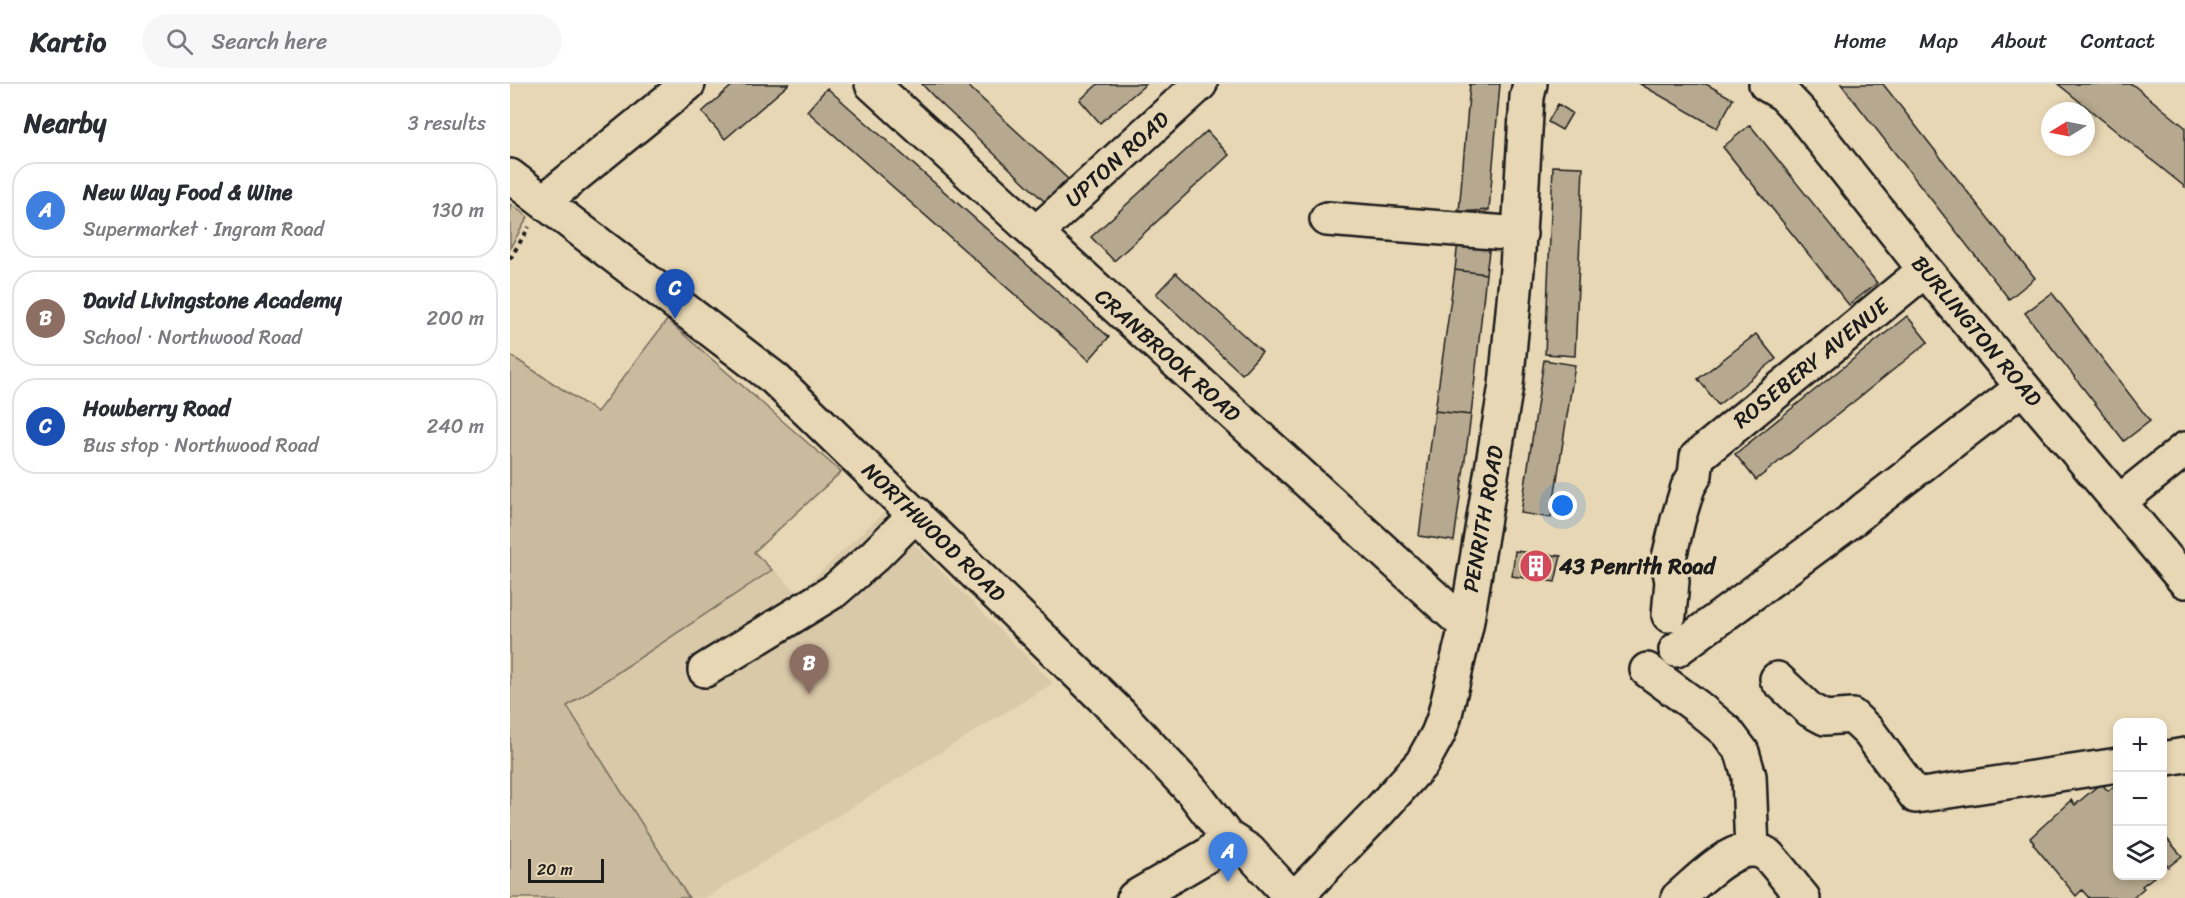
<!DOCTYPE html>
<html lang="en">
<head>
<meta charset="utf-8">
<style>
	:root { --surface:#fff; --page:#f7f7f7; --text:#2b2b33; --muted:#7c7c81; --line:#e1e1e2; --accent:#0b8043 }
	body { margin:0; font-family:Sriracha,sans-serif; background:var(--page); color:var(--text) }
	.controls { position:absolute; right:18px; bottom:18px; display:grid; overflow:hidden; border-radius:12px; box-shadow:0 3px 9px #0003 }
	.controls button { width:54px; height:54px; display:grid; place-items:center; padding:0; border:0; border-bottom:2px solid var(--line); background:var(--surface); color:var(--text); font:30px sans-serif }
	.compass { position:absolute; left:1531px; top:18px; width:54px; height:54px; border-radius:50%; background:var(--surface); box-shadow:0 3px 9px #0003; rotate:260deg }
	.scale { position:absolute; left:18px; bottom:15px; width:76px; box-sizing:border-box; padding-left:6px; border:3px solid #1c1c1c; border-top:0; font-size:16px; line-height:21px; white-space:nowrap; color:#1c1c1c; -webkit-text-stroke:4px #e8d7b4; paint-order:stroke }
	.you { position:absolute; left:1053px; top:422px; width:21px; height:21px; margin:-15px; border:4px solid #fff; border-radius:50%; background:#1a73e8; box-shadow:0 0 0 9px #1a73e833 }
	.badge { display:grid; place-items:center; width:39px; height:39px; border-radius:50%; background:var(--accent); color:#fff; font-size:20px; font-weight:700 }
	.pin { position:absolute; translate:-50% -50px; filter:drop-shadow(0 2px 3px #0008) }
	.pin::after { content:''; position:absolute; top:32px; width:21px; height:18px; background:inherit; clip-path:polygon(0 0,100% 0,50% 100%) }
	.list { margin:0; padding:0; list-style:none }
	h2 { display:flex; justify-content:space-between; align-items:center; height:78px; margin:0; padding:0 24px; font-size:26px }
	h2 small { font-size:20px; font-weight:400; color:var(--muted) }
	.list li { display:grid; grid-template-columns:39px 1fr auto; gap:18px; align-items:center; box-sizing:border-box; height:96px; margin:0 12px 12px; padding:0 12px; border:2px solid var(--line); border-radius:24px }
	.list b { display:block; font-size:22px; white-space:nowrap }
	.list p { margin:0; font-size:20px; white-space:nowrap; color:var(--muted) }
	.list em { font-size:20px; font-style:normal; color:var(--muted) }
	.icon { flex:none; width:33px; height:33px; fill:none; stroke:currentColor; stroke-width:2; stroke-linecap:round; stroke-linejoin:round }
	.map { position:relative; flex:none; width:1675px; height:814px; overflow:hidden }
	header { display:flex; align-items:center; gap:36px; box-sizing:border-box; height:84px; padding:0 30px; background:var(--surface); border-bottom:2px solid var(--line) }
	header strong { font-size:28px }
	nav { display:flex; gap:33px; margin-inline-start:auto; font-size:21px }
	.search { width:420px; height:54px; background:var(--page); display:flex; align-items:center; gap:15px; box-sizing:border-box; padding:0 21px; border-radius:33px; color:var(--muted); font-size:22px }
	main { display:flex }
	aside { flex:1; background:var(--surface) }
	.map>svg:first-child { display:block }
	.built { fill:#d9c9a9 }
	.green { fill:#cbbb9e; stroke:#746c5d; stroke-width:1.5 }
	.building { fill:#b6a98f; stroke:#1c1c1c; stroke-width:1.5 }
	.lines { fill:none; stroke-linecap:round; stroke-linejoin:round }
	.minor-casing { stroke:#1c1c1c; stroke-width:38 }
	.path { stroke:#1c1c1c; stroke-width:4; stroke-dasharray:4.5 4.5; stroke-linecap:butt }
	.minor { stroke:#e8d7b4; stroke-width:33 }
	.labels { text-anchor:middle; dominant-baseline:central; stroke-width:6; stroke-linejoin:round; paint-order:stroke }
	.street-label { font-size:22px; fill:#1c1c1c; stroke:#e8d7b4 }
	.poi-label { font-size:22px; font-weight:bold; fill:#1c1c1c; stroke:#e8d7b4; text-anchor:start }
</style>
</head>
<body>
<header>
<strong>Kartio</strong>
<div class="search"><svg class="icon" aria-label="search" viewBox="0 0 24 24"><circle cx="10" cy="10" r="6"/><path d="M15 15l6 6"/></svg>Search here</div>
<nav><a>Home</a><a>Map</a><a>About</a><a>Contact</a></nav>
</header>
<main>
<aside>
<h2>Nearby<small>3 results</small></h2>
<ul class="list">
<li><span class="badge" style="background:#3f7fe0">A</span><div><b>New Way Food &amp; Wine</b><p>Supermarket · Ingram Road</p></div><em>130 m</em></li>
<li><span class="badge" style="background:#8d6e63">B</span><div><b>David Livingstone Academy</b><p>School · Northwood Road</p></div><em>200 m</em></li>
<li><span class="badge" style="background:#1a4fb4">C</span><div><b>Howberry Road</b><p>Bus stop · Northwood Road</p></div><em>240 m</em></li>
</ul>
</aside>
<div class="map">
<svg width="1675" height="814" viewBox="0 0 1675 814">
	<rect width="100%" height="100%" fill="#e8d7b4"/>
	<filter id="ink" filterUnits="userSpaceOnUse"><feTurbulence type="fractalNoise" baseFrequency=".0167" numOctaves="2"/><feDisplacementMap in="SourceGraphic" scale="12" xChannelSelector="R" yChannelSelector="G"/><feConvolveMatrix kernelMatrix="1 2 1 2 8 2 1 2 1" color-interpolation-filters="sRGB"/></filter>
	<g filter="url(#ink)">
		<path class="built" d="M373,429L543,599L195,814H0V659L264,486L288,509Z"/>
		<path class="green" d="M0,120L18,133L0,164Z
			M157,236L331,388L244,468L262,486L57,622L179,814H0V271L87,328Z"/>
		<path class="building" d="M224,0H279L215,55L192,28Z
			M412,0H456L558,95L535,118L424,13Z
			M588,0H636L590,39L570,16Z
			M960,0H990L979,126L949,128Z
			M1130,0H1196L1223,15L1207,44Z
			M1331,0H1373L1525,194L1499,215Z
			M1548,0H1622L1675,43V103Z
			M317,4L599,253L579,276L297,27Z
			M1048,20L1062,29L1052,46L1038,38Z
			M1240,41L1367,199L1339,221L1213,63Z
			M697,47L719,71L604,177L581,153Z
			M1043,82L1073,83L1065,272L1035,270Z
			M948,156L980,160L976,190L945,186Z
			M945,186L976,190L961,331L925,327Z
			M666,189L752,268L732,290L646,210Z
			M1542,209L1640,337L1614,357L1515,229Z
			M1397,232L1418,258L1246,396L1225,370Z
			M1246,250L1266,275L1208,321L1188,295Z
			M1034,276L1065,281L1041,434L1011,429Z
			M925,327L961,331L944,457L909,452Z
			M1005,467L1051,472L1045,498L1002,492Z
			M1591,699L1598,707L1608,699V792H1645L1632,802L1634,804L1623,814H1579L1572,806L1566,812L1523,760L1524,759L1520,754L1561,716L1565,721Z
			M1652,749L1672,772L1658,783L1657,781L1652,785Z"/>
		<g class="lines">
			<defs>
				<path id="minor" d="M362,0L956,542
					M1256,0L1273,10L1291,29L1415,186L1675,497
					M0,92L265,295L610,630L683,708L717,753L739,767L782,814
					M34,117L178,0
					M817,135L1010,150
					M525,150L690,0
					M1609,418L1675,365
					M1159,531L1162,497L1158,478L1168,436L1178,403L1185,391L1187,373L1415,186
					M1166,566L1342,436L1356,424L1513,303
					M195,586L324,507L364,472L406,430
					M1137,586L1186,622L1217,648L1232,668L1239,692L1242,766
					M1267,595L1300,626L1315,634L1342,632L1359,648L1406,712L1608,681
					M1652,675L1675,671
					M624,814L698,771L717,753
					M785,814L870,726L912,679L928,650L934,634L956,542L996,301L1007,185L1017,13L1020,0
					M1168,814C1188,798 1228,752 1256,770C1264,776 1284,804 1293,814"/>
			</defs>
			<use href="#minor" class="minor-casing"/>
			<path class="path" d="M0,175L19,143"/>
			<use href="#minor" class="minor"/>
		</g>
	</g>
	<defs>
		<symbol id="building-disc" viewBox="-11 -11 22 22"><circle r="9.5" fill="#d1495b" stroke="#e8d7b4"/><path d="M-4-6H4V6H1V3H-1V6H-4ZM-2.5-4.3h1.7v1.8h-1.7ZM.8-4.3h1.7v1.8H.8ZM-2.5-1h1.7V.8h-1.7ZM.8-1h1.7V.8H.8Z" fill="#fff"/></symbol>
	</defs>
	<g fill-rule="evenodd">
		<use href="#building-disc" x="1007" y="463" width="38" height="38"/>
	</g>
	<g class="labels">
		<g class="street-label">
			<text transform="translate(607 75) rotate(-42)">UPTON ROAD</text>
			<text transform="translate(1467 247) rotate(50)">BURLINGTON ROAD</text>
			<text transform="translate(658 271) rotate(42)">CRANBROOK ROAD</text>
			<text transform="translate(1301 279) rotate(-39)">ROSEBERY AVENUE</text>
			<text transform="translate(973 435) rotate(-80)">PENRITH ROAD</text>
			<text transform="translate(424 448) rotate(44)">NORTHWOOD ROAD</text>
		</g>
		<g class="poi-label">
			<text x="1049" y="482">43 Penrith Road</text>
		</g>
	</g>
</svg>
<div class="controls">
<button>+</button>
<button>−</button>
<button><svg class="icon" aria-label="layers" viewBox="0 0 24 24"><path d="M12 4l9 5-9 5-9-5zM3 14l9 5 9-5"/></svg></button>
</div>
<svg class="compass" viewBox="-18 -18 36 36"><path d="M0-13l5 13h-10z" fill="#e53935"/><path d="M0 13l5-13h-10z" fill="#7c7c81"/></svg>
<div class="scale">20 m</div>
<div class="you"></div>
<div class="pin badge" style="left:718px;top:798px;background:#3f7fe0">A</div>
<div class="pin badge" style="left:299px;top:610px;background:#8d6e63">B</div>
<div class="pin badge" style="left:165px;top:235px;background:#1a4fb4">C</div>
</div>
</main>
</body>
</html>
